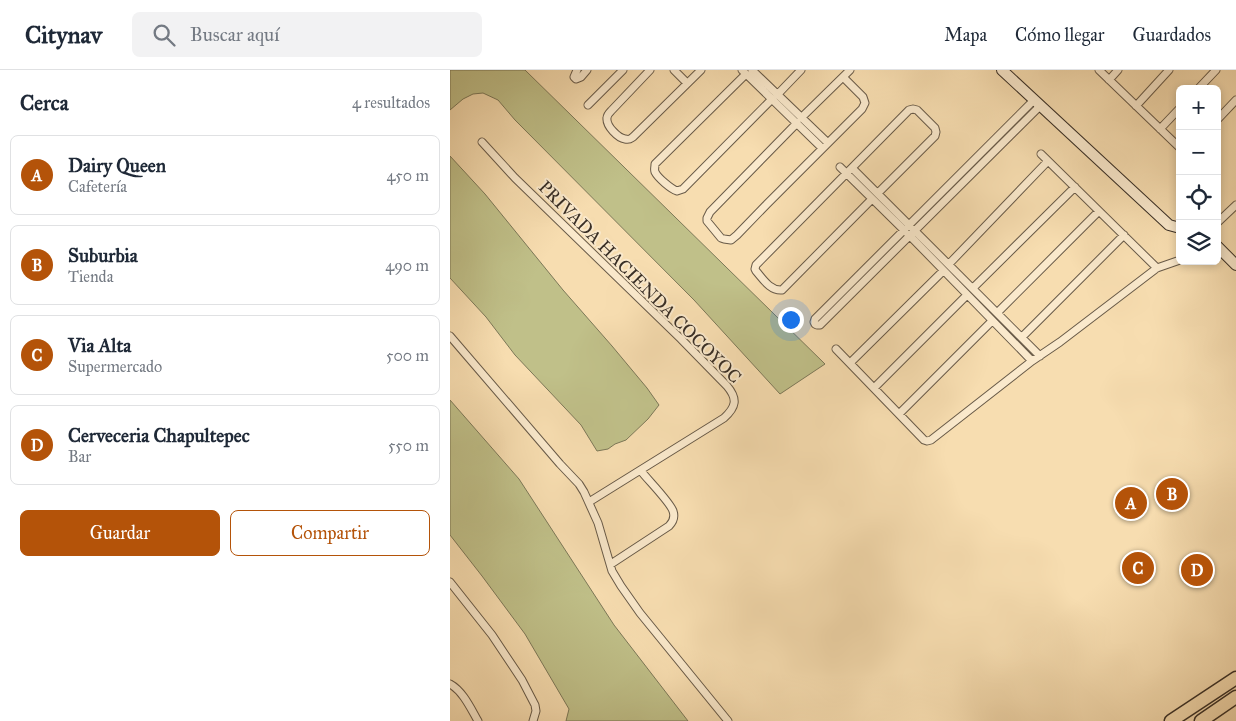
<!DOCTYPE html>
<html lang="es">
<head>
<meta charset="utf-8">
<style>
	:root { --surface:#fff; --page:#f2f2f3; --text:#1f2937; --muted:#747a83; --line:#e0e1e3; --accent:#b45309 }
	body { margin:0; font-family:"IM FELL Great Primer",serif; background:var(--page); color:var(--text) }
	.controls { position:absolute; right:15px; top:15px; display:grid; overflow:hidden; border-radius:8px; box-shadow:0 2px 8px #0003 }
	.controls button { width:45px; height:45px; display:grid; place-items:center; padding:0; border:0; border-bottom:1px solid var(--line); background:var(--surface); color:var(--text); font:25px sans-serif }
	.you { position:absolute; left:340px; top:249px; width:18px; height:18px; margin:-12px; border:4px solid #fff; border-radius:50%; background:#1a73e8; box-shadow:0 0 0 8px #1a73e833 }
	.badge { display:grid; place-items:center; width:32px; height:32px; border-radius:50%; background:var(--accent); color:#fff; font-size:16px; font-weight:700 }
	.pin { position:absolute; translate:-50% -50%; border:2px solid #fff; box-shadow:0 1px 5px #0006 }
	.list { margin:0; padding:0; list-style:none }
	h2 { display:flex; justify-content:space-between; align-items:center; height:65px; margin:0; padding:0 20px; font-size:21px }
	h2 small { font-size:16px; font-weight:400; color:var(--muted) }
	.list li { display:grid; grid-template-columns:32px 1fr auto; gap:15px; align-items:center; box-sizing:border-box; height:80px; margin:0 10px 10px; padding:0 10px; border:1px solid var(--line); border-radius:8px }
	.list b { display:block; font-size:19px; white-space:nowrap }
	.list p { margin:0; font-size:16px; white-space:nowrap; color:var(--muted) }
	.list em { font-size:16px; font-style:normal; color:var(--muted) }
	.actions { display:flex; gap:10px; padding:15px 20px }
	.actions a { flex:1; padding:11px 0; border:1px solid var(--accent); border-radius:8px; text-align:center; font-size:18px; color:var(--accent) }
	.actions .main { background:var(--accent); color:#fff }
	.icon { flex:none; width:28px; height:28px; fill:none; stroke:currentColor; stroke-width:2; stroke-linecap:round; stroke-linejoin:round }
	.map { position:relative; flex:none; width:786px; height:651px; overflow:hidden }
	header { display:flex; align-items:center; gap:30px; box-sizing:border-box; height:70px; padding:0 25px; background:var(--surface); border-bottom:1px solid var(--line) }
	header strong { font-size:24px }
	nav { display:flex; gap:28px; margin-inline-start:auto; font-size:18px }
	.search { width:350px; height:45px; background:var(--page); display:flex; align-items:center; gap:12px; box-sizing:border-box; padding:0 18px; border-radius:8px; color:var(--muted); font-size:19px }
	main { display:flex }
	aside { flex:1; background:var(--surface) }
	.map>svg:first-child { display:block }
	.green { fill:#c0c089; stroke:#7c7858 }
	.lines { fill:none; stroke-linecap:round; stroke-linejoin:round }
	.street-casing { stroke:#685a48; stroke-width:9 }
	.secondary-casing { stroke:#392f26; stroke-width:12 }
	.highway-casing { stroke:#392f26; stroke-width:15 }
	.street { stroke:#fae9cc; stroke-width:7 }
	.secondary { stroke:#fae9cc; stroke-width:10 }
	.highway { stroke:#f7ddb0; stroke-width:12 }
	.labels { text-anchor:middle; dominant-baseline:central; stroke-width:4; stroke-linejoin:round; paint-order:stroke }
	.street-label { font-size:18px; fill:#392f26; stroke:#fae9cc }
</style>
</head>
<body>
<header>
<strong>Citynav</strong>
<div class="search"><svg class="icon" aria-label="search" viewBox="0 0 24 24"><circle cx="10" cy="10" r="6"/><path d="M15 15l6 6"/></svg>Buscar aquí</div>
<nav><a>Mapa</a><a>Cómo llegar</a><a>Guardados</a></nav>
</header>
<main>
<aside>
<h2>Cerca<small>4 resultados</small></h2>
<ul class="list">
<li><span class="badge">A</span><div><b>Dairy Queen</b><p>Cafetería</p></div><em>450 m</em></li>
<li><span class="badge">B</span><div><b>Suburbia</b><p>Tienda</p></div><em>490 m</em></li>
<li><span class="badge">C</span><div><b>Via Alta</b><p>Supermercado</p></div><em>500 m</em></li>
<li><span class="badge">D</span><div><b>Cerveceria Chapultepec</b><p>Bar</p></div><em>550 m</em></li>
</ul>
<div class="actions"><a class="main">Guardar</a><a>Compartir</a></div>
</aside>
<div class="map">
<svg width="786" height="651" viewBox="0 0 786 651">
	<rect width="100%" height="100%" fill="#f7ddb0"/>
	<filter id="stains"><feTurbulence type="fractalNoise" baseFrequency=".004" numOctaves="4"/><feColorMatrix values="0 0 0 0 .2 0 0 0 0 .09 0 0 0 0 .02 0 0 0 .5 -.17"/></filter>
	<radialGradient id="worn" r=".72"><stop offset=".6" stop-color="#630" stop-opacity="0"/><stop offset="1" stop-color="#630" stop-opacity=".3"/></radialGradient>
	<path class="green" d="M0,0H75L375,294L330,324L244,230L65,50L48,30L33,23L23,24L13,29L0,40Z
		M0,86L35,124L113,220L162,276L197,318L209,335L198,349L176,370L165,374L158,379L147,381L131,355L65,285L36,247L0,208Z
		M0,330L69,409L164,555L238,651H116L119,639L75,564L32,506L0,465Z"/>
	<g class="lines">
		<defs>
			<path id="street" d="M127,0L124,7L126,9L131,7L137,0
				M200,0L161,41C159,43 157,45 157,48C156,56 168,68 175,69C180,70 180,69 183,67L251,0
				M224,0L237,13
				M292,0L372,78
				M302,0L378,73
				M649,0L730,78
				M296,4L205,94C205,98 204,99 205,102C208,108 221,119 227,121L233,119L322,29
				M659,10L668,0
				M748,19L766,0
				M327,25L351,0
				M584,30L365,249L364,252L365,254L367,255H370L590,36
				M138,35L173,0
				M686,36L719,0
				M351,48L400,0
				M767,50L786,30
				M346,54L260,142L257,148V151L271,168L274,169L281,170L287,165L317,134L412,39L415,33L413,27L393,7
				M710,59L730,38
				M32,72L65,108L231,269L277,316C288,329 286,337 274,348L139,432
				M591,84L707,198
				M390,97L460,166L582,291L610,272L707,198L730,190
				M402,98L590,286
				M422,129L332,220C320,221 313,209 306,201L305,199L306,195L459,40L463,39L467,40L485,58L486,62L485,66L428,123
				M767,153L786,135
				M499,194L598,91
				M523,218L625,117
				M547,243L649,141
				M0,266L110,394L129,414L134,422L148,453L162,501L171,516L190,543L278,651
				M572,267L674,165
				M386,279L474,370L477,371L481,370L582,291
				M400,293L493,201
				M424,318L517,225
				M449,344L542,251
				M161,494L219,456C223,452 225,447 223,441C220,432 198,410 191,401
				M0,512L42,565L72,610L85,635L86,641L83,651
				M0,614C13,621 21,639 28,651"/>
			<path id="secondary" d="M552,0L719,155L730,158
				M767,176L786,195"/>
			<path id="highway" d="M721,651L786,608
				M751,651L786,627"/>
		</defs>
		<use href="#street" class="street-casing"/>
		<use href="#secondary" class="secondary-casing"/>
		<use href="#highway" class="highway-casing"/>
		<use href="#street" class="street"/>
		<use href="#secondary" class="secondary"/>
		<use href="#highway" class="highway"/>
	</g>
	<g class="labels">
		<g class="street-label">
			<text transform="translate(190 212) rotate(45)">PRIVADA HACIENDA COCOYOC</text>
		</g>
	</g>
	<rect width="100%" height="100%" filter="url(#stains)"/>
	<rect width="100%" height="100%" fill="url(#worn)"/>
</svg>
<div class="controls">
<button>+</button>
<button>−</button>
<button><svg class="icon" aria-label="locate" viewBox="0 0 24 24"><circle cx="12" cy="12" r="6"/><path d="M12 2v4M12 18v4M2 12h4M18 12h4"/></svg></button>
<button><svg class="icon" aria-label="layers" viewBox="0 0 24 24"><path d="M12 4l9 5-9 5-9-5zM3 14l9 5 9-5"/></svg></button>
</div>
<div class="you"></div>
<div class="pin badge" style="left:681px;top:433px">A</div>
<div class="pin badge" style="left:722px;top:424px">B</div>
<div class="pin badge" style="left:688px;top:498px">C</div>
<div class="pin badge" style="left:747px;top:500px">D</div>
</div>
</main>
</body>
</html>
